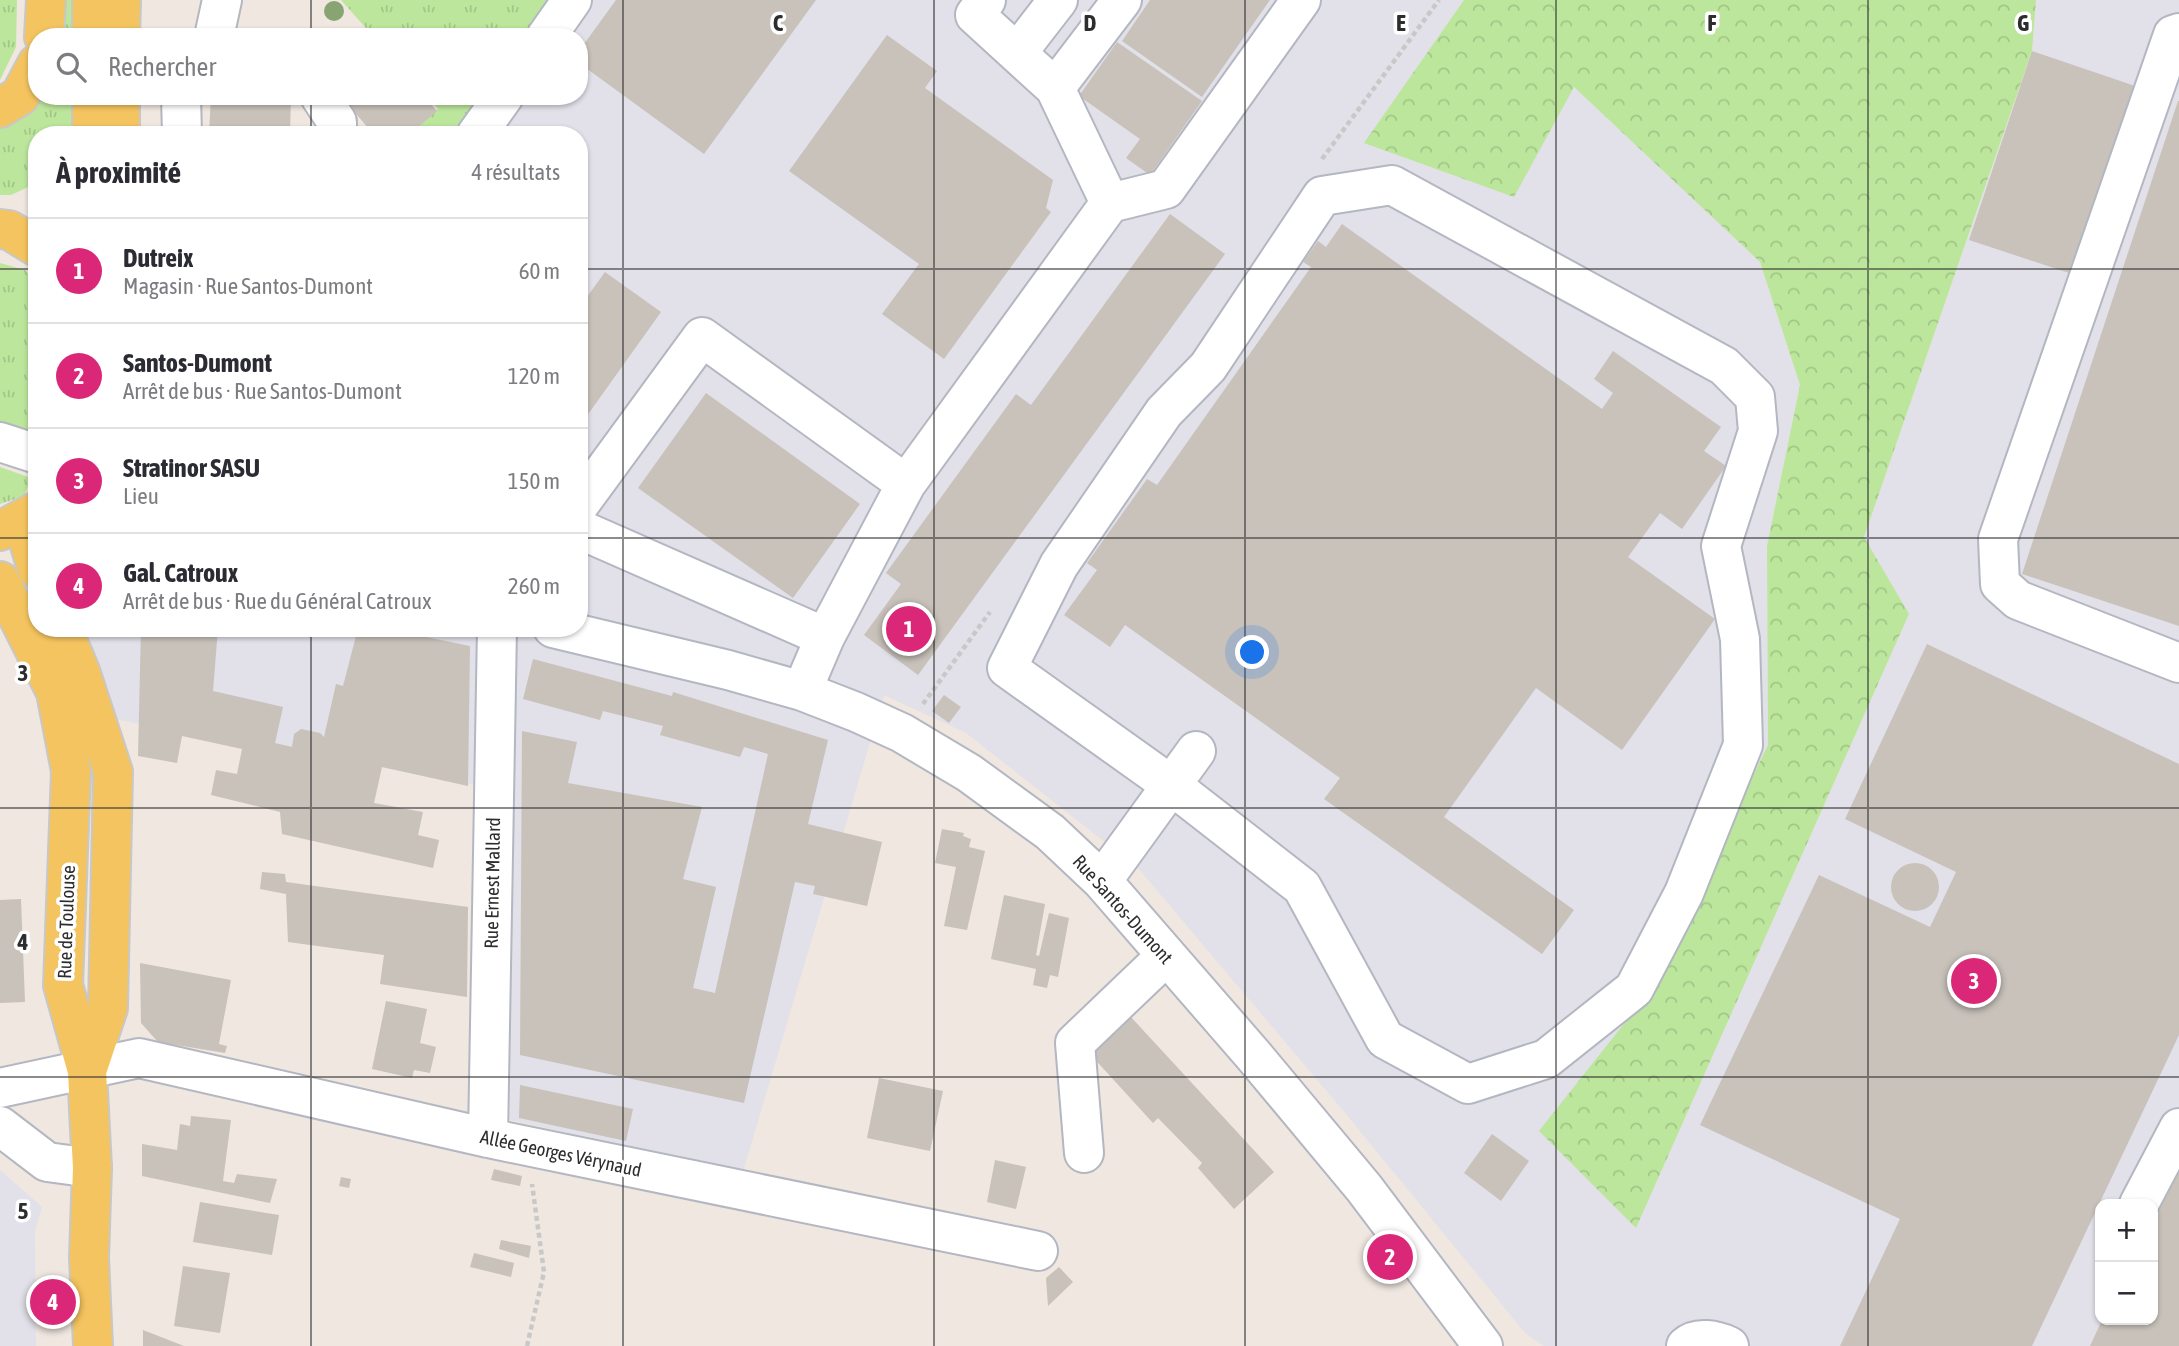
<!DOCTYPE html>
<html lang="fr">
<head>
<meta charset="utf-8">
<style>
	:root { --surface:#fff; --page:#f2f2f3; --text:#2b2b33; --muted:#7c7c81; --line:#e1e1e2; --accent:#db2777 }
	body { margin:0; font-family:"Asap Condensed",sans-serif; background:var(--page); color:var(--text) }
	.controls { position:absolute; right:21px; bottom:21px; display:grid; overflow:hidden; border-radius:14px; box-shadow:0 2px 5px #0004 }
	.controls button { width:63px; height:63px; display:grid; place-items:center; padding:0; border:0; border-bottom:2px solid var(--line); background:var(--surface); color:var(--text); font:35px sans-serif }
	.you { position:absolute; left:1253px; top:653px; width:24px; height:24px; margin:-18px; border:5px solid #fff; border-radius:50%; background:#1a73e8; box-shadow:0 0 0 10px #1a73e833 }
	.badge { display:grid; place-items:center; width:46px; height:46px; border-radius:50%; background:var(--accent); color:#fff; font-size:23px; font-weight:700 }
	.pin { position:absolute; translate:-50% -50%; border:4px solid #fff; box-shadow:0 2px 7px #0006 }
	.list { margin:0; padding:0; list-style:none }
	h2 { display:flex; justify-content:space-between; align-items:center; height:91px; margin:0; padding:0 28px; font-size:30px }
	h2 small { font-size:23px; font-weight:400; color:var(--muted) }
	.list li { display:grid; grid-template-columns:46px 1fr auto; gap:21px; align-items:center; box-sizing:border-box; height:105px; padding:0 28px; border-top:2px solid var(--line) }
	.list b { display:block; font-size:26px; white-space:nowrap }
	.list p { margin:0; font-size:23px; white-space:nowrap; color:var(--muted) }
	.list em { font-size:23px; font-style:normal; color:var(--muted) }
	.icon { flex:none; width:38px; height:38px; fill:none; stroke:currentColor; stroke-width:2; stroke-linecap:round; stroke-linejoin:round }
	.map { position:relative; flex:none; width:2179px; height:1346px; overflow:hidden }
	.search { position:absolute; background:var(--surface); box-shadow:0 2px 5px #0004; left:28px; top:28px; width:560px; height:77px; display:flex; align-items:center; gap:18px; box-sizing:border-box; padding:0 24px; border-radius:28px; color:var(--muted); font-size:26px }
	.panel { position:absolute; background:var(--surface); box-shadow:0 2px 5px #0004; left:28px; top:126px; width:560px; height:511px; border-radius:28px }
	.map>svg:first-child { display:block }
	.industrial { fill:#e2e0e8; fill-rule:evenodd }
	.grass { fill:url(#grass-tufts) }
	.forest { fill:url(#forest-crowns) }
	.building { fill:#c8c2bb }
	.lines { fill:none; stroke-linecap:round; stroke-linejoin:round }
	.minor-casing { stroke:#b3b7c1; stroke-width:42 }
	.major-casing { stroke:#c8c8c8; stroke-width:42 }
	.path { stroke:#c8c8c8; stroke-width:4.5; stroke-dasharray:5 3.5; stroke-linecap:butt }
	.minor { stroke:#fff; stroke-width:38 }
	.major { stroke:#f4c460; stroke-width:38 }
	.tree { fill:#88a473 }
	.grid { fill:none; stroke:#2d2d2d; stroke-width:2; stroke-opacity:0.55 }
	.labels { text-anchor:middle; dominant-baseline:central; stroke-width:7; stroke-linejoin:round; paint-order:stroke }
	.street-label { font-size:19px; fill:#2d2d2d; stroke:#fff }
	.grid-label { font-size:23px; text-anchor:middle; font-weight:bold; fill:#2d2d2d; stroke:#fff; stroke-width:7; stroke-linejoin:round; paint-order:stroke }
</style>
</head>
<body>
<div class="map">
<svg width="2179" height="1346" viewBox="0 0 2179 1346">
	<defs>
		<pattern id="grass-tufts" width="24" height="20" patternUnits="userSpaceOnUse" patternTransform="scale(1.75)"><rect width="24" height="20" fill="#bce69c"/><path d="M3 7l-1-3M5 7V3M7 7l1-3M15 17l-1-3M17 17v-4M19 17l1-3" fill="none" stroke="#a2c687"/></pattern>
		<pattern id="forest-crowns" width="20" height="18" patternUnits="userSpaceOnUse" patternTransform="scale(1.75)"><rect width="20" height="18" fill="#bce69c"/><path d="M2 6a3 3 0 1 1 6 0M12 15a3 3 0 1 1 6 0" fill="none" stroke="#a2c687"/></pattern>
	</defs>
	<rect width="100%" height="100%" fill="#efe7e0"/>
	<path class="industrial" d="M551,0H1464L1365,143L1573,86L1760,262L1800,385L1767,546L1768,745L1646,996L1636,1228L1909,614L1864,537L2032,52L2036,0H2179V1346H1544L1526,1334L1346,1114L1138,868L966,733L884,695L743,1172L510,1120L511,791L75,712L48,628H579V135H450L479,96H579V37H523ZM2100,1204H2153V1320H2100Z
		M0,1170L42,1207L35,1232L36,1346H0Z"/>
	<path class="grass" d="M0,0H17L16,47L0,80Z
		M61,0H83V37H55Z
		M341,0H551L523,37H374Z
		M37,96H83L77,135H37V183L11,195H0V124Z
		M428,96H479L450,135H426L419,126L438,109Z
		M0,263L25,270L37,284V441L0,430Z
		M0,467L31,478L24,496L0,504Z"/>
	<path class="forest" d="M1464,0H2036L2032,51L1864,537L1909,614L1636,1228L1539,1131L1646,996L1768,745L1767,546L1800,385L1760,262L1574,87L1514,197L1364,143Z"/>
	<path class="building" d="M616,0H816L704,154L579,63V51Z
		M1150,0H1270L1202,97L1122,41Z
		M887,35L937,71L925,88L1053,180L1046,208L1051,212L944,359L882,314L919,264L789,171Z
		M1117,42L1202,101L1150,175L1126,158L1140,139L1079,96Z
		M2032,51L2138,87L2075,275L1969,240Z
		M211,96H291L290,135L209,134Z
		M341,96H424L437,111L409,135H374Z
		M2178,101H2179V626L2022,574Z
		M1170,214L1225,254L918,675L864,635L901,584L886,573L1016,394L1031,405Z
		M1342,224L1602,409L1613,393L1594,379L1613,351L1721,427L1704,451L1726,466L1682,529L1660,513L1628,557L1715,619L1622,750L1536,688L1444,817L1574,910L1542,954L1324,799L1340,778L1125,625L1110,647L1064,615L1097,570L1087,563L1147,479L1157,485L1311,267L1303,262L1318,241L1326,247Z
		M605,272L661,312L579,427V308Z
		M706,393L860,504L793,598L638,488Z
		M141,628H218L213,691L283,707L275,743L292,747L294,734L301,729L320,733L324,737L336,684L343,686L356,636L337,628H382L470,646L468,786L382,767L374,803L423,812L418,835L439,840L433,868L282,834L280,812L211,795L216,770L237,774L242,749L182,736L177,763L138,756Z
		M264,628H285L282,637L263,631Z
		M1927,644L2179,764V1035L2032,1346H1840L1900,1219L1700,1125L1819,875L1930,927L1956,872L1845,819Z
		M533,659L672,696L673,692L828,740L808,824L882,842L867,906L813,894L815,886L795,882L744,1103L520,1055L522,731L577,742L568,783L702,807L683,879L716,887L693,988L715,993L768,754L744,747L740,757L660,735L663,726L603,711L600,720L523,699Z
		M944,695L961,707L949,723L932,711Z
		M942,829L964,833L963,836L971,839L969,847L985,851L967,930L944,926L956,867L935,863Z
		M1891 887a24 24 0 1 1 48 0a24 24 0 1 1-48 0Z
		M262,872L285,874L286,882L468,907L467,997L380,984L384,955L288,942L286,894L260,889Z
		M1004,895L1045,904L1036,955L1039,956L1049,913L1069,918L1058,977L1050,975L1047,988L1033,985L1036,969L991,959Z
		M21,899L25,1002L0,1003V900Z
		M140,963L231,980L219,1044L227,1046L225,1053L158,1042L141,1023Z
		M386,1001L427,1009L420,1043L436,1047L430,1073L414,1070L412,1078L372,1069Z
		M1130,1016L1274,1172L1234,1209L1198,1168L1202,1163L1158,1118L1153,1123L1090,1054Z
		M879,1078L943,1091L930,1151L867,1138Z
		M520,1085L633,1109L626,1141L519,1118Z
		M191,1116L231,1120L223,1181L234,1183L237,1174L277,1179L270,1203L142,1176V1144L177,1150L180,1124L190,1126Z
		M1492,1134L1529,1161L1501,1201L1464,1173Z
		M2179,1158V1346H2090L2102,1320H2153V1213Z
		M995,1160L1026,1167L1016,1209L987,1202Z
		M494,1169L522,1176L520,1186L491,1180Z
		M341,1177L351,1179L349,1188L339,1186Z
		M200,1202L279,1215L272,1255L193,1242Z
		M501,1240L531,1246L529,1258L499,1249Z
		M474,1253L514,1263L511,1277L470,1267Z
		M183,1266L230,1273L220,1333L174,1326Z
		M1059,1267L1073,1282L1048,1306L1046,1278Z
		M143,1330L184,1346H143Z"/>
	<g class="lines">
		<defs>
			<path id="minor" d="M2179,33L2173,35L1998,539L2000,584L2018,600L2179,663
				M214,37L222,0
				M546,37L572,0
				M1017,53L1058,0
				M1055,88L1122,0
				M181,96L182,135
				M320,96L337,122V135
				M476,135L504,96
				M1392,185L1724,366L1755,397L1758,431L1721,546L1740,639L1743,745L1684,893L1634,989L1546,1059L1468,1084L1385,1039L1302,887L1171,785L1007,668L1059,565L1164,412L1208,367L1322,196Z
				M1110,203L1166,189L1301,0
				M0,442L37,454
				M579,505L702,337L906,484
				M579,529L825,637
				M553,628L728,670L802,691L856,712L902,733L969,773L1050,832L1102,881L1254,1056L1364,1188L1483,1346
				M802,691L825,637L906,484L1110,203L1055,88L975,15L986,0
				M1102,881L1196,751
				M0,1088L139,1058L488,1138L1038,1251
				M0,1126L47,1162L92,1168
				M488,1138L497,628
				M1084,1153L1075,1043L1166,956
				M2139,1204L2179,1128
				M1686,1346C1697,1336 1716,1340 1729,1346"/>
			<path id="major" d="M92,0V37
				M44,37L46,0
				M120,37L121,0
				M92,96V135
				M120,96V135
				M0,108L20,96L37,64
				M0,229L9,230L37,247
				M34,514L30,545L37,569
				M0,531L37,511
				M0,581L56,692L71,771L63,985L87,1071L92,1168L89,1258L93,1346
				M62,628L80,671L113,772L108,1008L87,1071"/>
		</defs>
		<use href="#minor" class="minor-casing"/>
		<use href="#major" class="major-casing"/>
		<path class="path" d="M1322,159L1439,0
			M923,704L990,612
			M527,1346L544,1272L532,1184"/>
		<use href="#minor" class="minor"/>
		<use href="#major" class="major"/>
	</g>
	<circle class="tree" cx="334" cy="11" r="10"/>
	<path class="grid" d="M311,0V37M623,0V1346M934,0V1346M1245,0V1346M1556,0V1346M1868,0V1346M311,96V135M0,269H37M579,269H2179M0,538H37M579,538H2179M311,628V1346M0,808H2179M0,1077H2179"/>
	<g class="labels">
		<g class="street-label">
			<text transform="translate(492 883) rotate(-89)">Rue Ernest Mallard</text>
			<text transform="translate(1123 909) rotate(48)">Rue Santos-Dumont</text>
			<text transform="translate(66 922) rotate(-88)">Rue de Toulouse</text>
			<text transform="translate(561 1153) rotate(12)">Allée Georges Vérynaud</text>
		</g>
	</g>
	<g class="grid-label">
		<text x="778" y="31">C</text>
		<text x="1090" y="31">D</text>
		<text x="1401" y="31">E</text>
		<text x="1712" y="31">F</text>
		<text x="2023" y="31">G</text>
		<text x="23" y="681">3</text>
		<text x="23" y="950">4</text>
		<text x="23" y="1219">5</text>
	</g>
</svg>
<div class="controls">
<button>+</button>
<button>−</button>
</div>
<div class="you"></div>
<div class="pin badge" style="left:909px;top:629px">1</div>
<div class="pin badge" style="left:1390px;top:1257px">2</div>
<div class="pin badge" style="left:1974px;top:981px">3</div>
<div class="pin badge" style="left:53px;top:1302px">4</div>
<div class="search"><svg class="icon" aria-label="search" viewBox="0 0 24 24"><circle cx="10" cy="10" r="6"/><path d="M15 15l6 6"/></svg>Rechercher</div>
<section class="panel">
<h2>À proximité<small>4 résultats</small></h2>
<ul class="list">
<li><span class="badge">1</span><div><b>Dutreix</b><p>Magasin · Rue Santos-Dumont</p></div><em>60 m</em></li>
<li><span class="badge">2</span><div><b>Santos-Dumont</b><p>Arrêt de bus · Rue Santos-Dumont</p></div><em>120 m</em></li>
<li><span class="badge">3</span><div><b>Stratinor SASU</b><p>Lieu</p></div><em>150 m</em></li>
<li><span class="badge">4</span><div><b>Gal. Catroux</b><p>Arrêt de bus · Rue du Général Catroux</p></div><em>260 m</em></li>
</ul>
</section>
</div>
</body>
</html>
